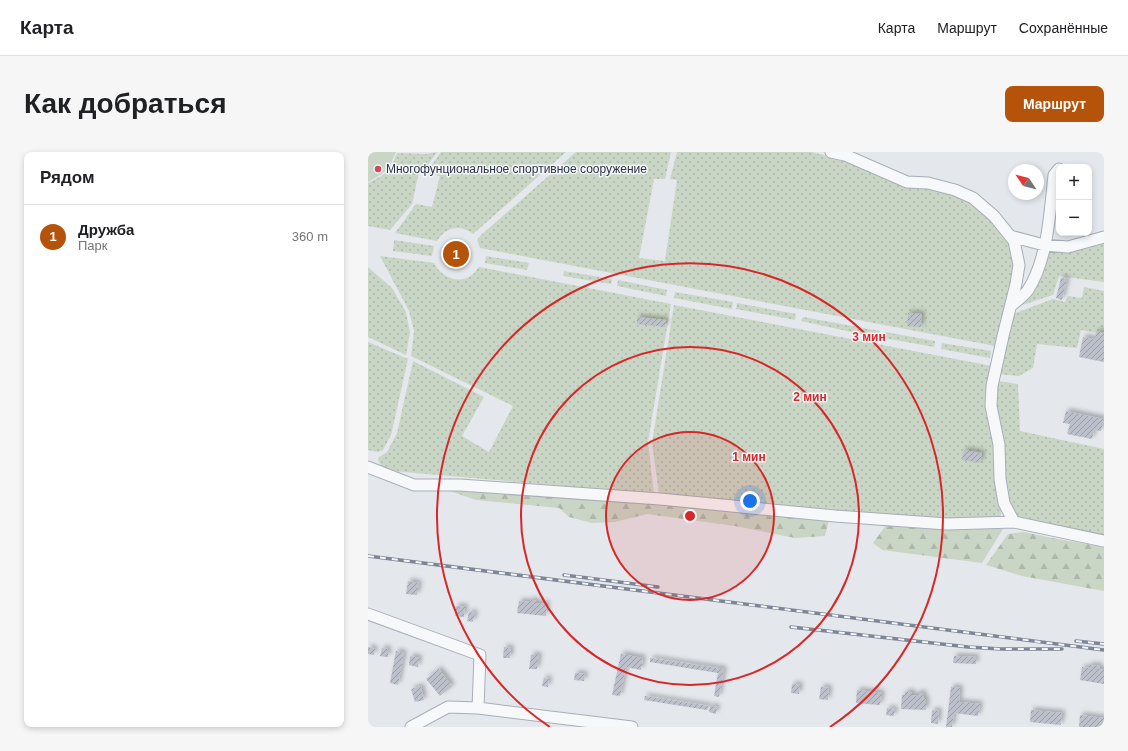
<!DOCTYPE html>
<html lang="ru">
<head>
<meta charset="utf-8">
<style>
	:root { --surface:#fff; --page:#f6f6f6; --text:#202124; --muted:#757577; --line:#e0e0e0; --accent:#b45309 }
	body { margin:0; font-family:Helvetica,sans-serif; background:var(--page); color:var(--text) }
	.controls { position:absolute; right:12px; top:12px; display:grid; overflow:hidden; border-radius:8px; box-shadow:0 2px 6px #0003 }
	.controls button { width:36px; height:36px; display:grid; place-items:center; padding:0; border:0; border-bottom:1px solid var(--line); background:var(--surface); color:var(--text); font:20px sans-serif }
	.compass { position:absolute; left:640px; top:12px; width:36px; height:36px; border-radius:50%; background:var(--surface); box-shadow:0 2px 6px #0003; rotate:305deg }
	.you { position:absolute; left:382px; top:349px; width:14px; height:14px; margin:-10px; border:3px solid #fff; border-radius:50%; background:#1a73e8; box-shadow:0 0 0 6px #1a73e833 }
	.badge { display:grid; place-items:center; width:26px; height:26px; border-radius:50%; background:var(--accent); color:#fff; font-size:13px; font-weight:700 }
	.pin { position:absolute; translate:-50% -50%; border:2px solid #fff; box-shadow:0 1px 4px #0006 }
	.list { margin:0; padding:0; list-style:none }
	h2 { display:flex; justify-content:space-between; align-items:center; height:52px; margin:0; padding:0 16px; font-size:17px }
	h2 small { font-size:13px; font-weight:400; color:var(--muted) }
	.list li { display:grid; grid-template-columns:26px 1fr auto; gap:12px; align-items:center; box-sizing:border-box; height:64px; padding:0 16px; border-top:1px solid var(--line) }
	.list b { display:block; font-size:15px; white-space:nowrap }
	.list p { margin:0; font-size:13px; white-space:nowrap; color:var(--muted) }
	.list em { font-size:13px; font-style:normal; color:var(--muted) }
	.map { position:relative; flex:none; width:736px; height:575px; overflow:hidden; border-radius:8px }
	header { display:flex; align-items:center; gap:24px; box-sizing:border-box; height:56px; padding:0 20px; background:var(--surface); border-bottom:1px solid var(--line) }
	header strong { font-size:19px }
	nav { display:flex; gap:22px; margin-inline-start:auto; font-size:14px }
	.intro { display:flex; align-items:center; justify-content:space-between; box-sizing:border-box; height:96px; padding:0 24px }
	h1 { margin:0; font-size:28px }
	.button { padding:10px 18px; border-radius:8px; background:var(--accent); color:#fff; font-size:14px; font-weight:700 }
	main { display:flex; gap:24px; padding:0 24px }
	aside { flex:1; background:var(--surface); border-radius:8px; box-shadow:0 2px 6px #0003 }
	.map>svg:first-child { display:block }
	.green { fill:#c9d6c5 }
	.forest { fill:url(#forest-firs) }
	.park { fill:url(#park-dots) }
	.building { fill:url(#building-hatch); filter:url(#shadow) }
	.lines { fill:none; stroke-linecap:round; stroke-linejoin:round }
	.minor-casing { stroke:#a9aeb7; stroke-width:13 }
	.minor { stroke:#f7f8fa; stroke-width:11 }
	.rail-casing { stroke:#7d8696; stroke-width:3.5 }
	.rail { stroke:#f4f6f9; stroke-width:2; stroke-dasharray:6; stroke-linecap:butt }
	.ring { fill:none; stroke:#d62828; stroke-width:2 }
	.poi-dot { fill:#d1495b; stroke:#f4f6f9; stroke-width:1.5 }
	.labels { text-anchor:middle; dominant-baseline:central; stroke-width:3; stroke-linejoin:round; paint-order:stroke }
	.poi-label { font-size:12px; fill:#2b3445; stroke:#f4f6f9; text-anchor:start }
	.centre { fill:#d62828; stroke:#f4f6f9; stroke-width:2 }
	.ring-label { font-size:12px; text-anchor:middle; font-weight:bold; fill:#d62828; stroke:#f4f6f9; stroke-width:3; stroke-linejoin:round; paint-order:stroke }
</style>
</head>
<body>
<header>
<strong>Карта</strong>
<nav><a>Карта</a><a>Маршрут</a><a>Сохранённые</a></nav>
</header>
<div class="intro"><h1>Как добраться</h1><a class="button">Маршрут</a></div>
<main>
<aside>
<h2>Рядом<small></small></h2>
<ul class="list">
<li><span class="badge">1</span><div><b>Дружба</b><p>Парк</p></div><em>360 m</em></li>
</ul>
</aside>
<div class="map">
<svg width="736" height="575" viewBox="0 0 736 575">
	<defs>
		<pattern id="forest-firs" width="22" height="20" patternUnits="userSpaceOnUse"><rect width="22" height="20" fill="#c9d6c5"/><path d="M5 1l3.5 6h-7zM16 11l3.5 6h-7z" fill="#adb8ab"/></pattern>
		<pattern id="park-dots" width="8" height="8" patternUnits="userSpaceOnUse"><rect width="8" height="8" fill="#c9d6c5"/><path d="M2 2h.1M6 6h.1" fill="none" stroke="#adb8ab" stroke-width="1.8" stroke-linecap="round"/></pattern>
		<pattern id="building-hatch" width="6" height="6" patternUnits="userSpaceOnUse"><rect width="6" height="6" fill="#bbc0ca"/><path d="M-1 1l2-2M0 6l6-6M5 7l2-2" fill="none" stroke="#989da6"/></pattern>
		<filter id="shadow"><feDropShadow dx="3" dy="-3" stdDeviation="2" flood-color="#0004"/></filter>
	</defs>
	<rect width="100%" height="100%" fill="#e4e7ec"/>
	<path class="green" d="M0,0H28C20,19 18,20 0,30Z"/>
	<path class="forest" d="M73,336L207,345L461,368L457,384L427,386L367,374L279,362L247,370L224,371L201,365L191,356L108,348Z
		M519,372L574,377H635L614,411L514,398L505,391Z
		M656,380L684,386L736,395V439L654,424L618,413L640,382Z"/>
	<path class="park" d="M69,0L55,20H51L44,52L22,78L0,74V31C18,22 22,20 29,1L58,2Z
		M73,0H198L105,82C92,72 78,75 69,89L27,81L48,52L64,55L72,24L58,21Z
		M208,0H303L297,27H286L271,106L297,109L309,28L302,27L309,0H443L477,8L548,35L585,41L605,51L626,70L642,88L647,113L644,133L627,194L112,96L109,88L113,83Z
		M26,88L66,94L64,104L25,99Z
		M736,88V130L691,124L685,143L648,155L679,97Z
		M78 103a10 10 0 1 1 20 0a10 10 0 1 1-20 0Z
		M12,104L66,111C73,125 90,133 104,123C107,121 109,117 111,115L303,152L280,290L286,342L24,319L13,314L10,308L11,305L19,300L29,281L45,209L116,245L94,284L121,300L145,254L43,204L46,179L41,159Z
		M118,104L161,111L159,118L117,111Z
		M0,115L24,136L38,160L42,181L38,203L0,185Z
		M196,119L244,127L243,132L195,124Z
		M250,128L299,138L298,144L249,134Z
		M716,135L736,139V182L713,178L709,196L669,192L665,216L651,224L630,222L647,161L685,147L697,150L700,144L714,146Z
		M307,140L365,150L364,157L306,146Z
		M369,151L428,162L427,168L368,157Z
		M306,153L624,214L633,364L625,367L577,369L291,342L284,291Z
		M435,165L512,179L511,186L433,169Z
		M517,180L567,189L566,195L516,186Z
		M0,190L40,207L23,283L15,298L10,300L0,298Z
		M574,191L623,199L622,206L573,197Z
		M630,229L650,232L652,279L736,297V385L650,366L639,347L629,254Z"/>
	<path class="building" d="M693,126L699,127L694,148L688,146Z
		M540,161L554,162L553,175L539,174Z
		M269,165L298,168L297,175L269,172Z
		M728,179L736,181V210L711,205L715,185L727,187Z
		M698,259L736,267L733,279L726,278L724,287L699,282L702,272L695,271Z
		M596,298L614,301L612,311L594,308Z
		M40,429L51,431L49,443L38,442Z
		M163,448L168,449V451L179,452L178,464L149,461L151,449L162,450Z
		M88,454L97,455L96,465L87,464Z
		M101,460L107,461L105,470L99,469Z
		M0,495L7,497L6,503L0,502Z
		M136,495L143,496L142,506H135Z
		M14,496L20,497V505L12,504Z
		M28,499L36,501L30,533L22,531Z
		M253,502L275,506L273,518L258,515L252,544L244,543Z
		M163,503H171L169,517H161Z
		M42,504L51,506L50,515L41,513Z
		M586,504L608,505V512L585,511Z
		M282,506L356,517L351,545L346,544L350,521L282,510Z
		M721,513L732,514L731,517L736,518V532L712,528L714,515L721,516Z
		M71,517L84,534L72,544L58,527Z
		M207,521L217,522L216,529L206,528Z
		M176,526L181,527L180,535L174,534Z
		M424,532L432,533L431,542L423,541Z
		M53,534L56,548L47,550L43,537Z
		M453,535L461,536L460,548L451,547Z
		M583,535L592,536L591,550L612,552L610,564L586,561L584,575H578Z
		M489,538L514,541L512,553L488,551Z
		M537,540H544V543L549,544V541H556L555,546H558V558L533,557L534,543H537Z
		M277,544L341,554L339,558L276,548Z
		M342,554L349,555L348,562L341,560Z
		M519,556L527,557L526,564L518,563Z
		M564,558L571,559L570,572L563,571Z
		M663,558L694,561L693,573L662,570Z
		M712,563L736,566L735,575H711Z"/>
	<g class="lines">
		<defs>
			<path id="minor" d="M463,0L477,3L539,30L560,31L587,38L605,46L626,64L646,89L651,113L648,132L635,184L624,234L623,254L631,293L632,327L636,351L646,370
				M642,84L676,93L700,95L736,85
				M644,153C649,148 656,144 660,138C680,107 682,59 686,23L691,17
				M0,315L46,333H92L292,347L467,364L579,372L646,370L736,389
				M0,462L112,503L110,556
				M43,575L80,555L110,556L264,575"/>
		</defs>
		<use href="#minor" class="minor-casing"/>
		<use href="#minor" class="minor"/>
		<defs>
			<path id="rail" d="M0,404L736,498
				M196,423L290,435
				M423,475L600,495L633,497H694
				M708,489L736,492"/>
		</defs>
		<use href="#rail" class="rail-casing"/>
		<use href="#rail" class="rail"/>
	</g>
	<circle cx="322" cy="364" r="84" fill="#d62828" fill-opacity=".12"/>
	<g class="ring">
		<circle cx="322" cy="364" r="84"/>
		<circle cx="322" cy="364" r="169"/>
		<path d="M182 575A253 253 0 1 1 462 575"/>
	</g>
	<circle class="poi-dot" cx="10" cy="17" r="4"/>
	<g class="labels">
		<g class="poi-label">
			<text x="18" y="17">Многофунциональное спортивное сооружение</text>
		</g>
	</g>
	<circle cx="322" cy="364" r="6" class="centre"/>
	<g class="ring-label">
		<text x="501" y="189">3 мин</text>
		<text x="442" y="249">2 мин</text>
		<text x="381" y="309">1 мин</text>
	</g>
</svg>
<div class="controls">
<button>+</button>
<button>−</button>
</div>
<svg class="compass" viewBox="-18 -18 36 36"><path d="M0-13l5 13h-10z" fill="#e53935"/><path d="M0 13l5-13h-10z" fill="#757577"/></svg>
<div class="you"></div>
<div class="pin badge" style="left:88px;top:102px">1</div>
</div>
</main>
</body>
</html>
